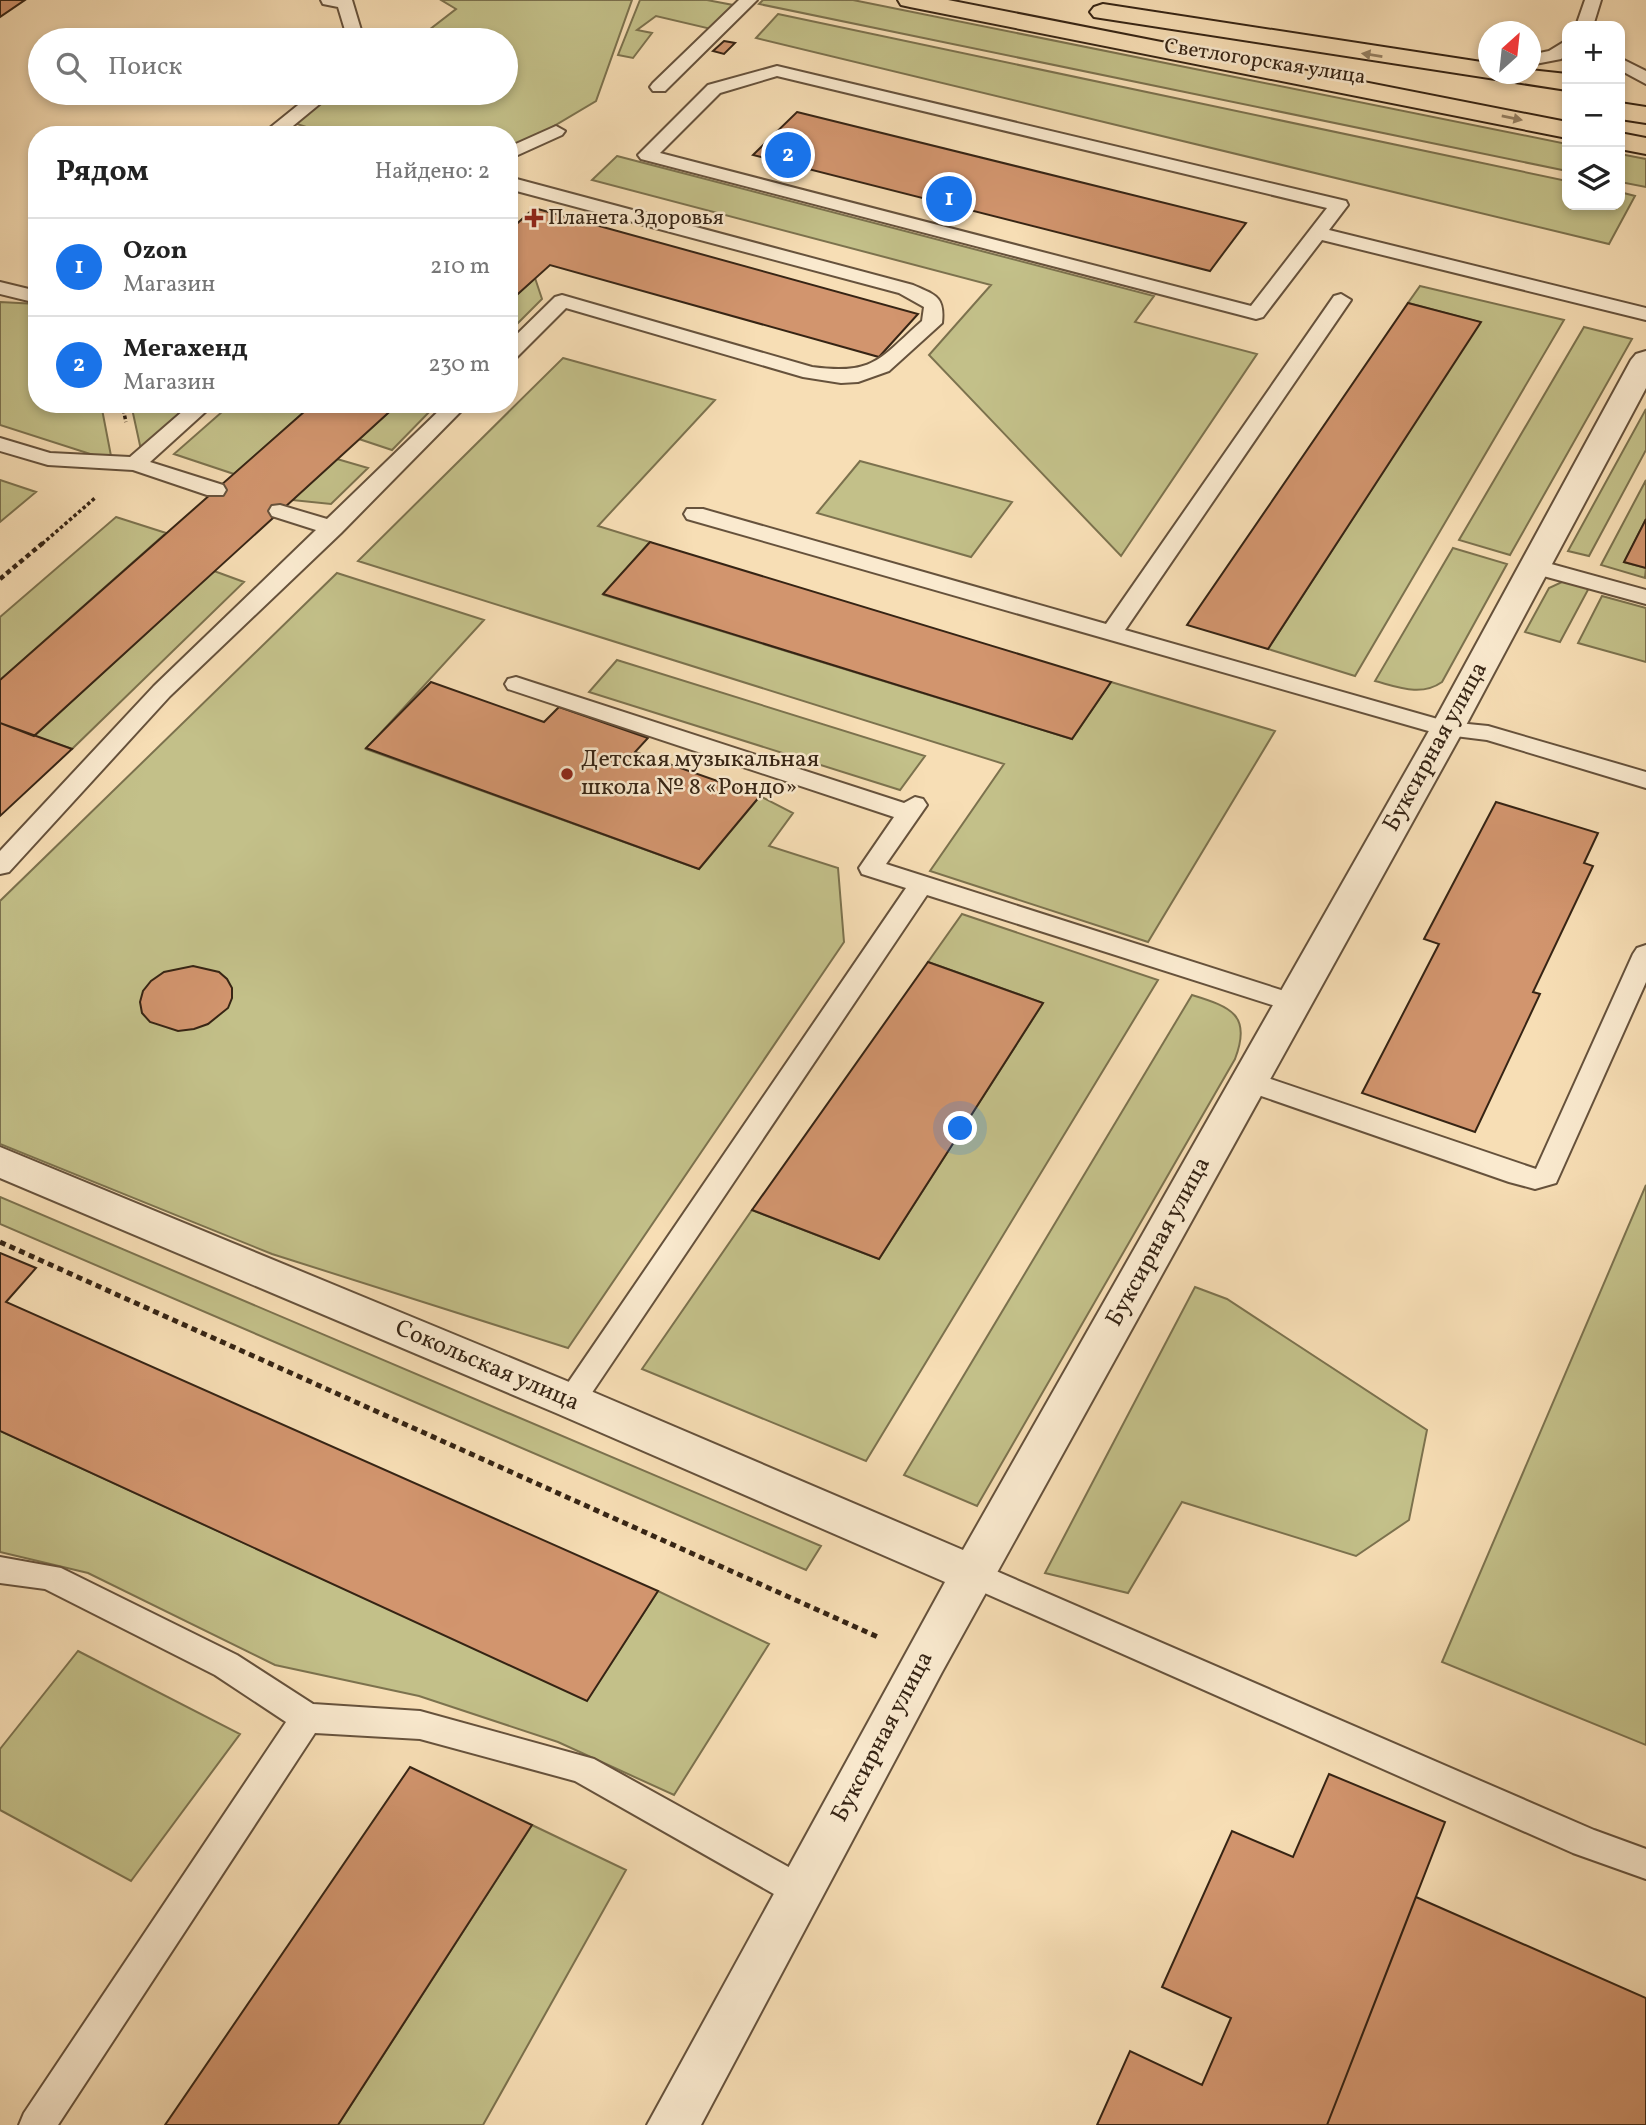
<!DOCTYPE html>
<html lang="ru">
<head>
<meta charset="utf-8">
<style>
	:root { --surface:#fff; --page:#f6f6f6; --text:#222; --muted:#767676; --line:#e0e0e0; --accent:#1a73e8 }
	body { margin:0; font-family:Vollkorn,serif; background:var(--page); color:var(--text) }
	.controls { position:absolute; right:21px; top:21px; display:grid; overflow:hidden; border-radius:14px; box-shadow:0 4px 10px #0003 }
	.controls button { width:63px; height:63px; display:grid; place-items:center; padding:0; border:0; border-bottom:2px solid var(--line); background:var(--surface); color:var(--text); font:35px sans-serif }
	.compass { position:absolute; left:1478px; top:21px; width:63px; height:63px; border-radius:50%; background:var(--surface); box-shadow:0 4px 10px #0003; rotate:27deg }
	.you { position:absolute; left:961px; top:1129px; width:24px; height:24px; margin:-18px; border:5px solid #fff; border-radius:50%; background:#1a73e8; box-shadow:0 0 0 10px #1a73e833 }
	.badge { display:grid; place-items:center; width:46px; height:46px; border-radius:50%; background:var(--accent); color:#fff; font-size:23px; font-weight:700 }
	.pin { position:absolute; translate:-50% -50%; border:4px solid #fff; box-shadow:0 2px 7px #0006 }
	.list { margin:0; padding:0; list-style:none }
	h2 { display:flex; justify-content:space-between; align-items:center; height:91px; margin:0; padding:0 28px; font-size:30px }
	h2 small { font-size:23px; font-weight:400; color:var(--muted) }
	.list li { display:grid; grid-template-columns:46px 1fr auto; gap:21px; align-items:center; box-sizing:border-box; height:98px; padding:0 28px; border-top:2px solid var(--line) }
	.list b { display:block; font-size:26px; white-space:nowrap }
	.list p { margin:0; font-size:23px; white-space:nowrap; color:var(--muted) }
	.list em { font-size:23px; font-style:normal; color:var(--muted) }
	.icon { flex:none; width:38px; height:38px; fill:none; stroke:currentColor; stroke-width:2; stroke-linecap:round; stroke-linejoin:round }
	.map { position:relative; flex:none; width:1646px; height:2125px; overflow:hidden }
	.search { position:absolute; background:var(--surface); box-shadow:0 4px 10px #0003; left:28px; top:28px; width:490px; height:77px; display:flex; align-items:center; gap:18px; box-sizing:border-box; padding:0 24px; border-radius:38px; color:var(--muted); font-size:26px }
	.panel { position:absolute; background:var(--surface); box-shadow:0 4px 10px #0003; left:28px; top:126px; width:490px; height:287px; border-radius:28px }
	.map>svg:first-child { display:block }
	.green { fill:#c3c089; stroke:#7c724e; stroke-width:2 }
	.building { fill:#d2956e; stroke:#362414; stroke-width:2 }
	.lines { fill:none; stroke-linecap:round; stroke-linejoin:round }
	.service-casing { stroke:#66523c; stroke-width:4 }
	.minor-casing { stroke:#66523c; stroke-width:4 }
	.primary-casing { stroke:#362414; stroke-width:4 }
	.path-far2 { stroke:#362414; stroke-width:3.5; stroke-dasharray:3.5 2.5; stroke-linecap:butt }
	.path-far1 { stroke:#362414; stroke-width:4.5; stroke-dasharray:5 3.5; stroke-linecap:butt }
	.path { stroke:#362414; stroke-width:5; stroke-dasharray:6 4.5; stroke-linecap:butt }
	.service { fill:#faeacf; fill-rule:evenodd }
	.minor { fill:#faeacf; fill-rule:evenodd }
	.primary { fill:#f7deb5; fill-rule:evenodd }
	.oneway { fill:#968164 }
	.poi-dot { fill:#8f2418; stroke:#faeacf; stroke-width:2.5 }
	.labels { text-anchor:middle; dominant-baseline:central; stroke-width:5; stroke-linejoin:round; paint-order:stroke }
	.far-street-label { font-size:21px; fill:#362414; stroke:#faeacf }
	.far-poi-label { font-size:21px; fill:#362414; stroke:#faeacf; text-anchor:start }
	.street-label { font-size:24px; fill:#362414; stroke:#faeacf }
	.poi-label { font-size:24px; fill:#362414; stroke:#faeacf; text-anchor:start }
</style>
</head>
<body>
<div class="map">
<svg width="1646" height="2125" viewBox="0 0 1646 2125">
	<rect width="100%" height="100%" fill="#f7deb5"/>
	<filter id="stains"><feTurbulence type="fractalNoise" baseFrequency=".00286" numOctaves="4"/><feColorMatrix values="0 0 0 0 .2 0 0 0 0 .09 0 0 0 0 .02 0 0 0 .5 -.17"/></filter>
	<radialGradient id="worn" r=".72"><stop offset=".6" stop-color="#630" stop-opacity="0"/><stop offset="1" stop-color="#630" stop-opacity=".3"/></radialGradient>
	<path class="green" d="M441,0H632L596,101L532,139L509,148V135H297L306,127L294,123L331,93H506V40H416L456,9Z
		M640,0H707L733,5L711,29L656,16L637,30L652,33L633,58L618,55Z
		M763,0H853L1567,144V171L759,4Z
		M778,14L1567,181V205H1620V192L1635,196L1609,244L756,38Z
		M1620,154L1646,159V187L1620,182Z
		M617,156L1154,296L1135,322L1257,354L1121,556L929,355L991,285L592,180Z
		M535,278L542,299L509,332V302Z
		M1420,286L1564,320L1355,676L1268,649L1480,322L1408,303Z
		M0,302L37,304V404H101L112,461L0,425Z
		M1584,327L1632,339L1510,555L1459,540Z
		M563,358L715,400L598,526L650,542L604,595L1072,739L1111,682L1275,731L1148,942L930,871L1004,764L358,561Z
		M131,404H194L141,450Z
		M231,404H313L234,474L174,454Z
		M398,404H437L392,450L359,439Z
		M1646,409V450L1589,556L1568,551Z
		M337,459L368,468L331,504L292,500Z
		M860,461L1012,502L971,557L817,513Z
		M0,480L36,492L0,522Z
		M1646,480V519L1624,562L1646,568L1645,578L1601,565Z
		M116,517L166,533L0,680V617Z
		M1453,548L1507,564L1442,682C1421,697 1398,687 1375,681Z
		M214,571L244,582L72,749L34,736Z
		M337,573L484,620L366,749L699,869L760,796L793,813L769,846L838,868L844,942L568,1348L272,1254L0,1144V901Z
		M1564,581L1590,586L1560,642L1525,632L1549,588Z
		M1602,596L1646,608V662L1578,643Z
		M617,660L925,756L900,790L589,692Z
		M962,914L1158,980L866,1461L642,1369L752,1210L879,1259L1043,1003L928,962Z
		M1192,995C1231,1007 1252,1015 1235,1059L977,1506L904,1475Z
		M1646,1185V1745L1442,1662Z
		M0,1197L821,1546L806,1570L0,1224Z
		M1195,1287L1227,1299L1427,1430L1409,1520L1356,1556L1182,1502L1128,1593L1045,1573Z
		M0,1431L587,1700L658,1591L769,1644L674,1795L558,1742L419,1696L275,1665L88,1573L0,1552Z
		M78,1651L240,1734L131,1881L0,1810V1749Z
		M532,1825L626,1870L483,2125H338Z"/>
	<path class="building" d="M0,0H25L0,17Z
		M385,29L416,37L411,40H369Z
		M724,41L735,43L724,54L713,51Z
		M797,112L1246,223L1210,271L753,155Z
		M534,208L918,314L879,357L550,265L509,302V231Z
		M1408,303L1481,322L1268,649L1187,625Z
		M313,404H398L34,736L0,723V680Z
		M1646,519V568L1624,562Z
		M650,542L1111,682L1072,739L603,594Z
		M431,682L544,722L559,707L648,738L635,752L760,796L699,869L366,748Z
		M0,723L72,749L0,816Z
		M1496,802L1598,833L1584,863L1593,866L1533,992L1540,994L1475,1132L1362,1093L1439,944L1424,939Z
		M928,962L1043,1003L879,1259L752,1210Z
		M193,966L219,972L227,979L232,988V998L228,1008L208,1024L194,1029L178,1031L150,1022L142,1013L140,1002L143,991L151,981L164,972Z
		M0,1253L36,1268L6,1302L658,1591L587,1701L0,1431Z
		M410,1767L532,1825L338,2125H165Z
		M1329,1774L1445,1822L1327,2125H1097L1130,2051L1202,2085L1231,2018L1162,1987L1232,1831L1293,1857Z
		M1416,1897L1646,1998V2125H1327Z"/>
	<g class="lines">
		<defs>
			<path id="service" d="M321,0H352L364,40H348L338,7L323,4Z
				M739,0H757L665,91H653L650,87L653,83Z
				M1585,0H1601L1593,26H1576Z
				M1567,40V54L1561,59L1530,65V55L1549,51Z
				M1620,58L1646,71V84L1620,70Z
				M777,66L1346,201L1348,205L1329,230L1646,308V320L1322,240L1263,317L1256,319L641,159L638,155L708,85ZM777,76L1327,208L1251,306L660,153L720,93Z
				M313,93H333L282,135H261Z
				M556,126L565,131L562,135L509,159V147Z
				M509,177L913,285C935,295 945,296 942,323L889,371L858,382L841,383L803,377L566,308L516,358L509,360V342L555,297L562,295L812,367C874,375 878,360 922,321L924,307L899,293L509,189Z
				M0,282L37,291V303L0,294Z
				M1341,294L1351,300L1125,630L1448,722L1488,726L1646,772V788L1487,740L1439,734L687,519L684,514L687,509H703L1106,624L1334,296Z
				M191,404H214L150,462L223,485L226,490L223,495H207L133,470L48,465L0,451V438L50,453L130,457Z
				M446,404H468L341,533L170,696L9,872L0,874V851L154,686L316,530L272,516L269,511L272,506L280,505L327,519Z
				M1533,559L1646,590V604L1525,571L1522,566L1525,561Z
				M516,677L904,803L915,797L923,799L927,805L886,864L1303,997L1307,1003L1303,1009L1294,1012L927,895L581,1409L571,1413L561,1409L556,1401L561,1393L906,888L862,874L859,868L894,817L508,689L505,684L508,679Z
				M1646,945V982L1556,1183L1535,1189L1509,1182L1241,1089L1237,1082L1241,1075L1250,1072L1536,1169L1633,954L1637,948Z
				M0,1557L61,1568L237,1655L313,1704L420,1711L594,1759L812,1880L817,1891L812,1902L800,1906L788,1902L575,1781L420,1739L315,1733L58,2125H19L24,2113L286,1722L215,1675L45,1589L0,1583Z
				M973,1561L1594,1830L1646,1849V1879L1573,1853L962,1583L958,1574L962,1565Z"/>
			<path id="minor" d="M1646,351V388L1464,729L942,1672L701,2125H647L945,1582L556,1413L0,1178V1147L586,1389L963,1550L1430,729L1631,360L1636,354Z"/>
			<path id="primary" d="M898,0H948L1567,122V138L910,7L901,5Z
				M1103,4L1488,63V74H1530V70L1567,74V90L1094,17L1090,12L1094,7Z
				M1620,103L1646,107V123L1620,119Z
				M1620,133L1646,138V154L1620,149Z"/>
		</defs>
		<use href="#service" class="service-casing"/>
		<use href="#minor" class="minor-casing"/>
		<use href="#primary" class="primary-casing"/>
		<path class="path-far2" d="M122,404L126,422
			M42,544L95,498"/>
		<path class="path-far1" d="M0,579L44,542"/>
		<path class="path" d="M0,1242L880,1638"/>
		<use href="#service" class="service"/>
		<use href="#minor" class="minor"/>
		<use href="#primary" class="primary"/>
	</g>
	<defs><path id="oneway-solid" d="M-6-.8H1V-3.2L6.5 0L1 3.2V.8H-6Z" transform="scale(1.75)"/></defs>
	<g class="oneway">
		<use href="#oneway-solid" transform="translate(1372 55) rotate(-171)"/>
		<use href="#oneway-solid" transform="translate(1512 118) rotate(12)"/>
	</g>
	<g class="poi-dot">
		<path d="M530.5 207.5h7v7h7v7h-7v7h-7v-7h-7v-7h7z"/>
		<circle cx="567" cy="774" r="7"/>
	</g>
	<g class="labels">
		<g class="far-street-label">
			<text transform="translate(1265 62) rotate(9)">Светлогорская улица</text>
		</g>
		<g class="far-poi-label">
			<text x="548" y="218">Планета Здоровья</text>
		</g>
		<g class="street-label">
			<text transform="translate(1436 747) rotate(-61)">Буксирная улица</text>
			<text transform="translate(1159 1242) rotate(-61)">Буксирная улица</text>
			<text transform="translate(487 1366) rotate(23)">Сокольская улица</text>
			<text transform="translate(883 1737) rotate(-62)">Буксирная улица</text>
		</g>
		<g class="poi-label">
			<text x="581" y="760">Детская музыкальная<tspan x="581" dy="28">школа № 8 «Рондо»</tspan></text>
		</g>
	</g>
	<rect width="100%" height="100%" filter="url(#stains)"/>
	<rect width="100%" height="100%" fill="url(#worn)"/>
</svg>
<div class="controls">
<button>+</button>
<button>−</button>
<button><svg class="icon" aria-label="layers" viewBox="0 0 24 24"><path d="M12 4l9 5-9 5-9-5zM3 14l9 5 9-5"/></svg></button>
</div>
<svg class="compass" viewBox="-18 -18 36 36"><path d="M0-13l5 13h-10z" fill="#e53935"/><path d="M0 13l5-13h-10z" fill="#767676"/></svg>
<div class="you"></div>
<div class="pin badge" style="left:949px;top:199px">1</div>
<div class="pin badge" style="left:788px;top:155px">2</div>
<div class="search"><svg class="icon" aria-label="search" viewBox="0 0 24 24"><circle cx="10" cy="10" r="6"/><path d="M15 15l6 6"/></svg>Поиск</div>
<section class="panel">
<h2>Рядом<small>Найдено: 2</small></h2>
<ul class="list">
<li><span class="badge">1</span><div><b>Ozon</b><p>Магазин</p></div><em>210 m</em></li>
<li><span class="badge">2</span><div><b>Мегахенд</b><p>Магазин</p></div><em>230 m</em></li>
</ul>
</section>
</div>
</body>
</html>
